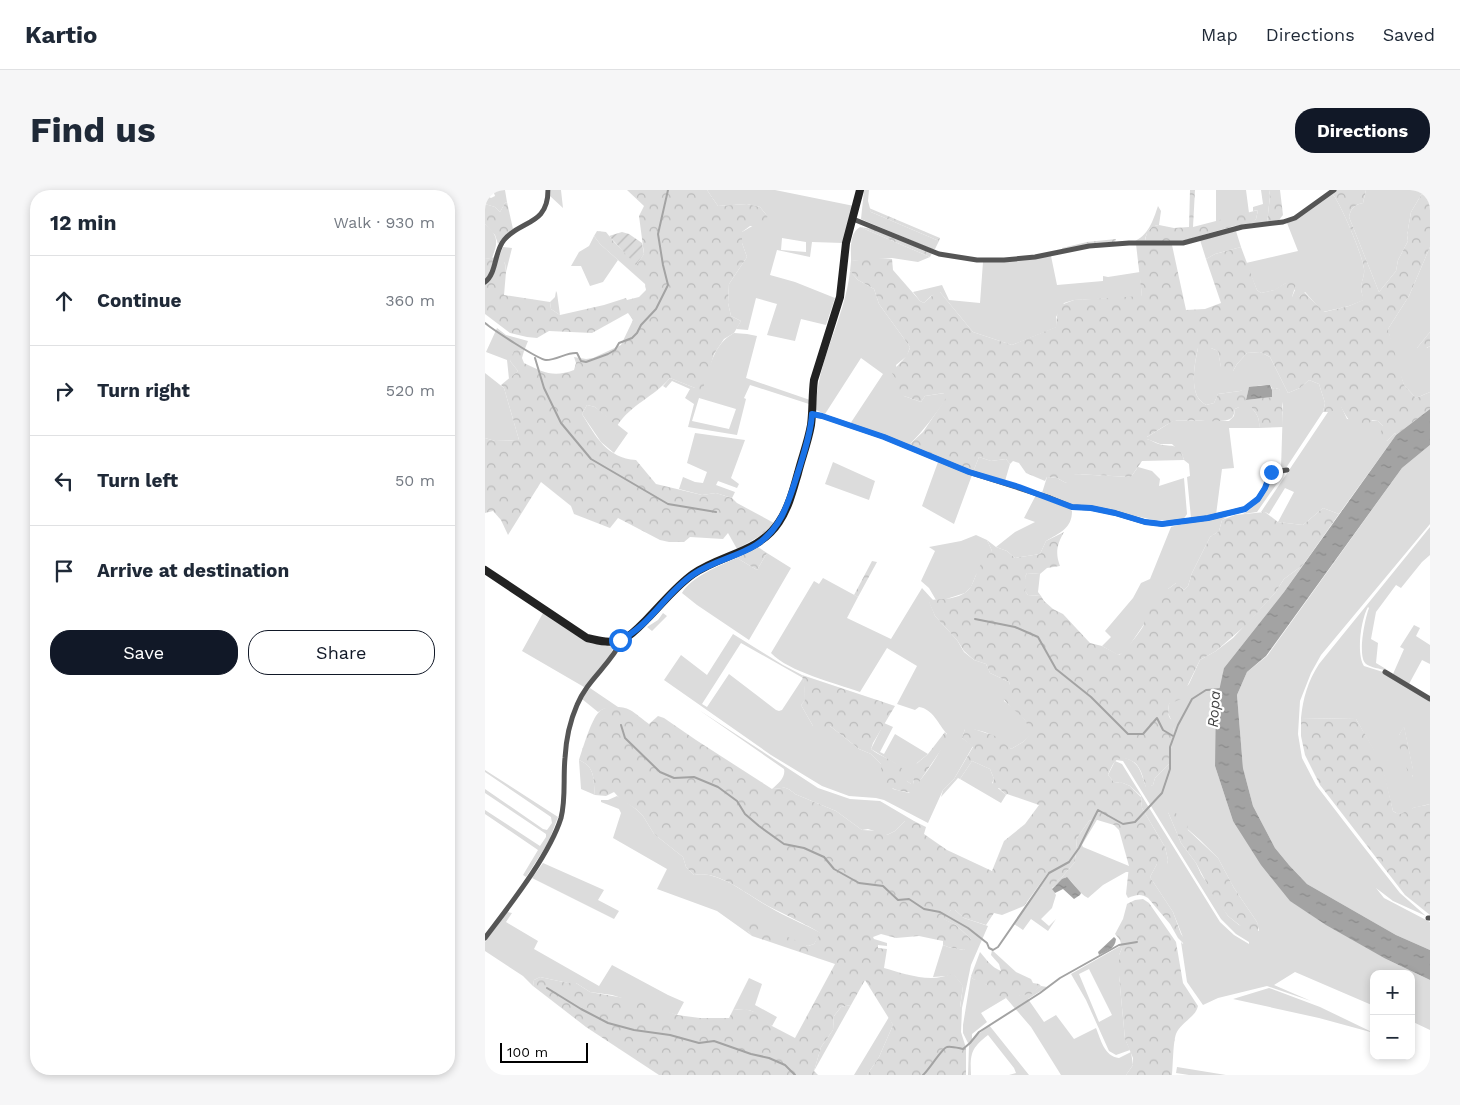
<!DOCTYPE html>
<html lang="en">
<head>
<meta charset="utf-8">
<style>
	:root { --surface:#fff; --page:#f6f6f7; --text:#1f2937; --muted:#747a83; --line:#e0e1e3; --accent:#111827 }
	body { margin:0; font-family:"Work Sans",sans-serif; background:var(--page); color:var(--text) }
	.controls { position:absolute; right:15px; bottom:15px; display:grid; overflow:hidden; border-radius:10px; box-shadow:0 2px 8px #0003 }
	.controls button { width:45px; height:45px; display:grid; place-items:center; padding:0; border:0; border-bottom:1px solid var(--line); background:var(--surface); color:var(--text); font:25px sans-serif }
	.scale { position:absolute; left:15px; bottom:12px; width:88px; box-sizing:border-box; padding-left:5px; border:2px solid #000; border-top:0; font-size:14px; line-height:18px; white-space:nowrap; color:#000; -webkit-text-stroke:4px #fff; paint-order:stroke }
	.stop { position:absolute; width:15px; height:15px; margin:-11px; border:4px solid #1a73e8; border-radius:50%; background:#fff }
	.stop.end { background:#1a73e8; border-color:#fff; box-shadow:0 1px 5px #0008 }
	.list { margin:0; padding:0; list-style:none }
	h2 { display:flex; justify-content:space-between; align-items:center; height:65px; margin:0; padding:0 20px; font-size:21px }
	h2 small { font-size:16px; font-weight:400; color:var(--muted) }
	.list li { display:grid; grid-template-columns:32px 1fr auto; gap:15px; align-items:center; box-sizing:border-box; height:90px; padding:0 20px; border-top:1px solid var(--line) }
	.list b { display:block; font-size:19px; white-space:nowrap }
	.list em { font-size:16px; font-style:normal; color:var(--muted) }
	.actions { display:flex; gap:10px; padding:15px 20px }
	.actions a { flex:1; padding:11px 0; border:1px solid var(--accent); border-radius:20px; text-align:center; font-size:18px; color:var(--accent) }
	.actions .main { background:var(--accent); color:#fff }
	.icon { flex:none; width:28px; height:28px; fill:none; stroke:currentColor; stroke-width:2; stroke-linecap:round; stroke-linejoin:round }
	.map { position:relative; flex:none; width:945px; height:885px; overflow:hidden; border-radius:20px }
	header { display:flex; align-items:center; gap:30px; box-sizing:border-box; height:70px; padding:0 25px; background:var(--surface); border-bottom:1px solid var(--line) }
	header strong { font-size:24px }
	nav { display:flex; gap:28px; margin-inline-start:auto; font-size:18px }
	.intro { display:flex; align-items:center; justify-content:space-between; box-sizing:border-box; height:120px; padding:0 30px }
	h1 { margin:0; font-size:35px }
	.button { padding:12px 22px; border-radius:20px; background:var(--accent); color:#fff; font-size:18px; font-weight:700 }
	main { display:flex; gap:30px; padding:0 30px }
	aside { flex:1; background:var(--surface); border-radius:20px; box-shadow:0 2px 8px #0003 }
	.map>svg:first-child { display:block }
	.grass { fill:#dcdcdc; fill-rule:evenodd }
	.forest { fill:url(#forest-crowns) }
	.garden { fill:url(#garden-furrows) }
	.water { fill:url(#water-ripples) }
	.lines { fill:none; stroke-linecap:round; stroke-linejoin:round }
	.stream { stroke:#a3a3a3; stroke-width:2 }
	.street { stroke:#555; stroke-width:5 }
	.secondary { stroke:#222; stroke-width:8 }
	.route { stroke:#1a73e8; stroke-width:6 }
	.labels { text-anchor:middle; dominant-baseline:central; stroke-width:4.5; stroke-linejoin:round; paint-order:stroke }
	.water-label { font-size:15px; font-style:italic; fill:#444; stroke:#fff }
</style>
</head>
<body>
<header>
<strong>Kartio</strong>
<nav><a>Map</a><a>Directions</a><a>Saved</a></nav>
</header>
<div class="intro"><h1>Find us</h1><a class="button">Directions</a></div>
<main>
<aside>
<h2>12 min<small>Walk · 930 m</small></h2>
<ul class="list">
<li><svg class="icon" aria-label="ahead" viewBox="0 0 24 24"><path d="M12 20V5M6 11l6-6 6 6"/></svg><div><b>Continue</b></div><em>360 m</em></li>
<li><svg class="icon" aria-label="right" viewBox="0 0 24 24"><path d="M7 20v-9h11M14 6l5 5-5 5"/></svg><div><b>Turn right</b></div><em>520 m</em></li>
<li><svg class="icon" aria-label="left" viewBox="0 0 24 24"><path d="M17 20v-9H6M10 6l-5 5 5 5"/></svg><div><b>Turn left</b></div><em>50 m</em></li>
<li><svg class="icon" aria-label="arrive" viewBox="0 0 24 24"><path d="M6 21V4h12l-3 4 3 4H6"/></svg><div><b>Arrive at destination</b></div></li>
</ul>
<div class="actions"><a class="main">Save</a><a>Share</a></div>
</aside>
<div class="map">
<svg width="945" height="885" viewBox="0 0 945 885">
	<defs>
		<pattern id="forest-crowns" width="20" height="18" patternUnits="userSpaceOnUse" patternTransform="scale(1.25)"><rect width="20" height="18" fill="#dcdcdc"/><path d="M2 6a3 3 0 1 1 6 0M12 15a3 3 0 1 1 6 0" fill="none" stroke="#bbb"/></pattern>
		<pattern id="garden-furrows" width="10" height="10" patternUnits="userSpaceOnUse" patternTransform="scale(1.25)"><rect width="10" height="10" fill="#dcdcdc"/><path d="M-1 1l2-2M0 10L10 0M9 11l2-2" fill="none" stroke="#bbb"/></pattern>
		<pattern id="water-ripples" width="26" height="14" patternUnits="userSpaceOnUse" patternTransform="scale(1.25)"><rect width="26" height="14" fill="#a3a3a3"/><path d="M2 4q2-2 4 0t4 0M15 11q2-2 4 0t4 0" fill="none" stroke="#8b8b8b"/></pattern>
	</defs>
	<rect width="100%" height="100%" fill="#fff"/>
	<path class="grass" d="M8,0H20L22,12L20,13L15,22L10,17L0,14V5L6,8L10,6Z
		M66,0H76L78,18L65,6Z
		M222,0H290L369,16L358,53L327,52L325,67L292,60L285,85L310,92L350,108L341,135L316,129L310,151L282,145L292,114L271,108L263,140L251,139L256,131L246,126L243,113L244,94L262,67L257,53V42L283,27L275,17L262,14L233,16ZM297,48L321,52V62L296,60Z
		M379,0H384L383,11L386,22L454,51L450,59H447L378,30L376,29Z
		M731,0H761L764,23L731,32Z
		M776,0H784L785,6L782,33H765L771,29L773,20L768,21V17L778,14Z
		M881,0H939L926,22L922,45L923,51L913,70L911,81L894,102L864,27C866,18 869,15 878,13Z
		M847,3C856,14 878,66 879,79C880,86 876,92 876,98C876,102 878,106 879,110L864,116L838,122L820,102L814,107H807L810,100L801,93L790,100L776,103L772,100L761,73L813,61L802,33Z
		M673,16L676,21L674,35C665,36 661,42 660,51L648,52C663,46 668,31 673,16Z
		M0,34C14,46 13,52 7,68L0,69Z
		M375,37L445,67L433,72L407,68L366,71C366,60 364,43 375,37Z
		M751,41L756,57L730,64L721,69L715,50Z
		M109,46L115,54L133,70L118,92L105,96L96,76H86L94,62L104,56Z
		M18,57L27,58L21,82L20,73L14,67Z
		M945,57V142L932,158H942L945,156V202L931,208L919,195L909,166L903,139L924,106Z
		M566,66L572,95L618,91V86L623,87L655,82L657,107L589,110L579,113L571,127L572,137L527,155L488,142L455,102L446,106L439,113L435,111L428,102L457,95L464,110L495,113L498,72Z
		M365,81L373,90L389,99L394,114L425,157L422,166L411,175L419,206L436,212L440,206L460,203L462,208C450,225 438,241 424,255L365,234L398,184L376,168L340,224L331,220C331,172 360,129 365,81Z
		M71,101L72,103L75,125L66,119L65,112L70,107Z
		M12,138L21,145L43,151L39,161L33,160L25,171L33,181L24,189L22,170L1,162Z
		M249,143L262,144L272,146L261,188L325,210L324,214L265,195L259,208L261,209L252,245L203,237L209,214L200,208L205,199L187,191L181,198L178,196L185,188L210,198L219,194C226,174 229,154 249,143ZM214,208L251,219L244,239L207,231Z
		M713,158H726L733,161L736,177L748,181L752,174L762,163L775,162L785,167L803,203L815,198L824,190L834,194L840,213L838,222L801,278H796L798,216L794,199L787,198L785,195H776L755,201L733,204L729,213L721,215C718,213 714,210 712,206C706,193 710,172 713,158Z
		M0,183L19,198L34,250L10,251L0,248Z
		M102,215L110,217L143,243L129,263L116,252L97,224Z
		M856,216L862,229L893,231L898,236L902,251L910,243L911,245L854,324L838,318L818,335L793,332L809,302L800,298L784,324L780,322H776L843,222Z
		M754,217H766C772,224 775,228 774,238H744L749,278L737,279L731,325L706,328L702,287L705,286L704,274L699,270L697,264L687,254H675L662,249V247L688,231H744L749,226L750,219Z
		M210,243L260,250L246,288L254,294L252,298L233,291L231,295L250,302L247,308L231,303L217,305L194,299L198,287L210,292L218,293L222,282L202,273Z
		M945,255V334L836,465L826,483L815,511L813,544L817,568L831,595L878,656L915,703L941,726L908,711L891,698L899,708L945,732V760L911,745L822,694L804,675L790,658L768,616L758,578L752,505L762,482L782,466L917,278Z
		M494,267L506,271L521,269L525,274L520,291L488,282Z
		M348,272L390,291L384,310L340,294Z
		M453,272L487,285L469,334L437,316Z
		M653,277L667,281L675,289L674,296L699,288L702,324L698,330H669L641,324L587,316L557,303L562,287L572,288L581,293L588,284L646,287Z
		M800,282L772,322L758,324C773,316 784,299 788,283Z
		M551,305L584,318L587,321C587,339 574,343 561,351L555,364L530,368L522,361L511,357L530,342L550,332L539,328Z
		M742,327L737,330L734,341L725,347L707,383L703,396L699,400L691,393L683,399L640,462L633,465L617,456L626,447L620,441L648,408L656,393L665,389L686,337L693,335Z
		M945,337V365L937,372L916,398L911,395L891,422L886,449L893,453L891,473L901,479V481C895,478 886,478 881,474C872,467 880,428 884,418L883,417C876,429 871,464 879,476L898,482L945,510V614L928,618L923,622L913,624L908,621L896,573L871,529L816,528C818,508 823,491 834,474ZM919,537L928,580V587L914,545Z
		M491,345L502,350L507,361L491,385L486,397L480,403L458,410H451L444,398L436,391L450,361L444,357L476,351Z
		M282,363L306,378L264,450L212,415L197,403C206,387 235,375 252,368L272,380Z
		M818,375L799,402L739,478L730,576L748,631L901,769L945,790V840L926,831V784H889V816L810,782L789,795L826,811L782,796L733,808L718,815L702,792L696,752L698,754L699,750L688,722L665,687L672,674H682L683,670L680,657L657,618L656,606L645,596L638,593L629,592L623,585L630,571L637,574L735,732L749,745L764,754V752L751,744L736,729L638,571L631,570L636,567C655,571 655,581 661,597L668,595L670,588L684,574L689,536L683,523L684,514L704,494L715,470L731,461L748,448L790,403L799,389ZM683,622L715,650L733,668L749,698L772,732L774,741L754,735L743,726L716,684L711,673L696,653Z
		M542,383L555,384L553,402L556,406L543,405L540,401L541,391L540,387Z
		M338,388L373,407L362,428L406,449L437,398L448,410L444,411L450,426L472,450L479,462L489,470L501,474L505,483L524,492L525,494L519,511C531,520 543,528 546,544L538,552L526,559C507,546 504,540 480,539L477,548L488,556L469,589L458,600L443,633L399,610L391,608L364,606L337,596L286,565L179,490L196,465L222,485L248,444L298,475L317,485C320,493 320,502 320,510L316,515L328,536H345L374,559L386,564L396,574V580L408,599L424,603C439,587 456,564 462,544C453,534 448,519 434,517L430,520L412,514L432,476L402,458L375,502C350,493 304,482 286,463L329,391L334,394ZM256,453L318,488L297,520L294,521L291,520L244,484L222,517L217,514Z
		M58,423L105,453L129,457L122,471L99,497L37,461Z
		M178,423L182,426L167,441L162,437L173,430Z
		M929,435L935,438L931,446L945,455V474L937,470L924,494L908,484L919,459L915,457Z
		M105,498L133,517L118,519L113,522L97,509Z
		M214,520L333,598L365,609L395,611L429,631H420L410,641L402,645L383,639L377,640L351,621L310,604C299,594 298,599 287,599C293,594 301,587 299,579Z
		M399,533L408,537L395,562L399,564L410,544L443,564L432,573L428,590L429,594H426L422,591L411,574L386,559Z
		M94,570C111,577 108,590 110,605L96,599Z
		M487,571L505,579L509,589L507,593L521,605L516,613L475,589Z
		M0,580L73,627L63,653L41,687L38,685L53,660L0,624V620L55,656L61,647V644L0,603V599L58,639L62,640L67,633L66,627L0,582Z
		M132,606L151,619L158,626L169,644L198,667L201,677L209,685C232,680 260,703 279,714C295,724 312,731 328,739L336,743L329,754L323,756L263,741L267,746L232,721L172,699L182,679L128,648L136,623L134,619L116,612V610H123Z
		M613,628L597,655L598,657L644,676V682H641L618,695L603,708C593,703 590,693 581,687L567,698L571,705L567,718L556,729L564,736L571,729L563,741L546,729L538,740L529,734L555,697L562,698L577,687L590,672L592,648L604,631Z
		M58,673L119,700L113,710L134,721L129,729L47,688Z
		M466,720H470L479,728L503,736L486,775L477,818H475L478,796L468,784L462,786L448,787L458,755L463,757L479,760L486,749L471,735L458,729Z
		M22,722L27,723L21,732L53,751L49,759L114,796L127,775L183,805L199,812L192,825L127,805L105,802L91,793H83L55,787L49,790L48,796L38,786L0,761V752Z
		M637,755V758L634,765V786L640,849L645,860L631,865L624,861L601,810L586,784ZM604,779L627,825L614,832L594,784Z
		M486,786L488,789L496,791L521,808L540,804H545L556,796L562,797L543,809L559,832L571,825L589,849L611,838C616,850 619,866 634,868L646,862L648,875L641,885H576L546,837L521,808L496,823L502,832L487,844V849H488L504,835L544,885H524L531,883L529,878L503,845C486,858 485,864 486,885H483L484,855L478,843V835Z
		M264,788L277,794L270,815L292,827L287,836C270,824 272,818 248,820Z
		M784,798L835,817L889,843L834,828L748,809Z
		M366,815L329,881L336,857L348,840L349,826L356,817Z
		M404,827L408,835L394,867L382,885H369Z
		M692,877L741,885H704L691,883Z"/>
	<path class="forest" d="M142,0H222L233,16L262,14L275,17L283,27L276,36H265L257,42V53L262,67L244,94L243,113L246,126L256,131L249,143L239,149L229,164L223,184L224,189L219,194V204H213L210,198L185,188C170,206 145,215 132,236L110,217L102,215L97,224C111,247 122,268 151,270L171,294L217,305L231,303L247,308L252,313L289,333L275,346L252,359L243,343L238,349L205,347L199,352H184L175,350L133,328L125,338L89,324L86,316L56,292L23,345L16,330L8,321L0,323V248L10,251L34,250L19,198L16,195L33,181L25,171L29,161L33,160L39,161L37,168L39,173C58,182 68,188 89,180L91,173L89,167L101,169L108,168L136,155L148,130L143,123L107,143L64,141L52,148L42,147L25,143L0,124V69L16,66L19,68L21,82L19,105L65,112L66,119L75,125L119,115L141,108L142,110L154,107L161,100L160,94L115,54L109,46L112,41L121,42L129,52L152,74L159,64L154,26L159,16Z
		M705,0H710L708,37L773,20L771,29L765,34L749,36L697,51H660L662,42L668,36L674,35L689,38L704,37Z
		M784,0H795L798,25L794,30L782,33L785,6Z
		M851,0H881L878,13C869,15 866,18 864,27L894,102L911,81L913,70L923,51L922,45L926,22L939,0H945V57L924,106L903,139L919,195L931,208L945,202V219L911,245L910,243L902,251L895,244L898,236L893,231L887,230L881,237C864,233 864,231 856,217L845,222H838L840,213L834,194L824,190L815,198L803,203L785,167L775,162L762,163L752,174L748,181L742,182L736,178L733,161L726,158H713C710,172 706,192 712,206C714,210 718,213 721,215L729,213L733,204L755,201L764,197L761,210L787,207V198L794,199L797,204L798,237L774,238C775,228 772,224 766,217H754L750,219C749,223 749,227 745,229C740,233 699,230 690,231C685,232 667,244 662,247V249C666,250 670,253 674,254C688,258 693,251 699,270L657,271L646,287L589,284L586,291L581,293L572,288L562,287L560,291L541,283L534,273L528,271L525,274L521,269L506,271L494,267L488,282L424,255L438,242L461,208L459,203L440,206L436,212L419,206L412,201L410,188L407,183C413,173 423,168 425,157L394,114L389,99L373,90L365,81L366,71L390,68L407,69L408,80L435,111L439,113L451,102H455L488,142L527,155L571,137L573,116L589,110L657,106L651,54L687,55L701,120L720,119L736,113L721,69L730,64L756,57L772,100L776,103L789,100L809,88L812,91L807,107H814L819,102L839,122L864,116L878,110C878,106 876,102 876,98C876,91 880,86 879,79C878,66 856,14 847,3Z
		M22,12L28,39L20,45L13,54L10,45L0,34V14L10,17L15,22L20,13Z
		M384,18L455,48L454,51L386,22Z
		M375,37L388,39L447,63L445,67Z
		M631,49L630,52L598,55L578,61L577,58L602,52Z
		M945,142V156L936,161L932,158Z
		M838,318L854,324L818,375L799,389L790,403L761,435L731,461L715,470L696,509L684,514C683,522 682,527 689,532V537L684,574L670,588L668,595L661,598C659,591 657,581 652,575C650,572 645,570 642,569C631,565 627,575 623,585L629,592L638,593L645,596L656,607L657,618L680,657L683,670L682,674H672L665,687L688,722L696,744L703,753L701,756L693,748L685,734L663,708C656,703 650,705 643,708L641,704L644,676L634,640L629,635L609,629L604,631L592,648L590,672L577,687L562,699L555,697L564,684L563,683L539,716L517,725L509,723L501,735L479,728L470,720H466L459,729L471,735L486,749V753L479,760L463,757L458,755V751L434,746L411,748L396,744L388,747L389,749L402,753V756L393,755V758L402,759L399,778C420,784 447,794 468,783L478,796L475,817L477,818L476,842L481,858V885H382L394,867L408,835L380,790L366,815L356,817L349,826L348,840L336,857L329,881L333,885H174L101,837L48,796L49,790L55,787L83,793H91L105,802L156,811L192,825L215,828H244L248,820L260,819L273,823L287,836L310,848L350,774L267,746L263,741L262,735L270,732L323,756L329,754L335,743C319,733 300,725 283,716C262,705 234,680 209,685L201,677L198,667L169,644L158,626L151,619L136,610L129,602L121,606L110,605C108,590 111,577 94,570C98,558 106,530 114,522C120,515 137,516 145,520C151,523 158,530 164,534L173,526L179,528L211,550L287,599C298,599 299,594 310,604L351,621L377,640L397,641L402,645L410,641L420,631H429L441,637L439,644L462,660L507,681L519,651L540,634L554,615L522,604L521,605L514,598H506L509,589L505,579L487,571L475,589L473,588L456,607L458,600L469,589L488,557L477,548L480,539L483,537L510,546L526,559L538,552L545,544C542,525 531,524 521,512C518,509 518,505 517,501L525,494L524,492L505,483L501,474L489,470L479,461L472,450L450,426L443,410C456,409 476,410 485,398C489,392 491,383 495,376C498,370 500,365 507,361L502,350L511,357L522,361L530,368L555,364L561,351L579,342C572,354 570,363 575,376L562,378L555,384L542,383L540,387L542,391L540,401L543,405L556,406L559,411L568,419L578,424L605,453L617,456L634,465C639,462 658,439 659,434C660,430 659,426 658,422L670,405L678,398L683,399L691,393L695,392V397L699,400L703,396L707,383L725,347L734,341L737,330L750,325L780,322L793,332L818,335Z
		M273,357L282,363L272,380L252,368Z
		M387,371L392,372L373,407L369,405Z
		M317,485L410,516L388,553L386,559C397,569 422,572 422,591L426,594H429L427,581L430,575L443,564L460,542L463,546L458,557L432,595V601L428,603C408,600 395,598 396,574L386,564L374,559L345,536L340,538L328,536L316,515L320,510C320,502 319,493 317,485Z
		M816,528L871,529L897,573L908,621C916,627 920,621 928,618C933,616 939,616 945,614V725L920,705L835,595L820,565L816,546Z
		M919,536L929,584L925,588L913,553L914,545Z
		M687,619L702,635L703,640L733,668L749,698L772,732L773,735V742L767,745L743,726L728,705L711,673L696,653L683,622Z
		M658,709L664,713L691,752L698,793L713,816C711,827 695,833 691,844C688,852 688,875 687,885H641L648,875V868L640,849L634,786V765L637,758L635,750L630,744L638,729L642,714L650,710Z
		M507,760L531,782L546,789L548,793L554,794L556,796L545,805C537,803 530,809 522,808C515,807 504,801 502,795L488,789L486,786L495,762C502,770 506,777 516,781L514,774L506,765Z"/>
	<path class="garden" d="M137,42L144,44L157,53L159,64L151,75L124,46Z"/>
	<path class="water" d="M782,195H785L787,200V207L761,210L764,197Z
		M945,219V255L917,278L781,466L762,482L752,505L758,578L768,616L790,658L804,675L822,694L911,745L945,760V790L901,769L841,735L805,711L776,675L748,631L730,576L731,515L739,478L799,402L911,245Z
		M582,687L596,703L595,705L589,709L578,699L570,703L567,699L577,689Z
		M629,747L631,749C630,759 622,761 614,765L613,762Z"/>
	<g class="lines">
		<path class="stream" d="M0,133C7,139 54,170 61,170C72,170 82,162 92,163L96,171L101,172L123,164L130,160L134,153L147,148L152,143L156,135L171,119L183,95L178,75L173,44L183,0
			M50,168L59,198L76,233L106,269L183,314L231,322
			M490,429L530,437L553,447L571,479L606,507L643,544H658L672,528L678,540L688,546
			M136,535L140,548L175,582L189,588L209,587L233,597L252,611L260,624L274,636L299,654L319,658L339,667L349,679L374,693L398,696L413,710L424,709L439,719L455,722L483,738L502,753L504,758L508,760L513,757L564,683L584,672L594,658L613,620L638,634L650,632L677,603L685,579V557L693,535L707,509L721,500L737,499
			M62,798L96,819L123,833L149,840L185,845L214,853L229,851L266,864L284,868L300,875L310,885
			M438,885C444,880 457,858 462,857C466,856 473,858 478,859L485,853L494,842L555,803L575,788L634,755L652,752"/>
		<path class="street" d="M368,29L454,64L492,70H519L550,67L604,56L644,53H698L757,37L798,32L810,28L849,0
			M0,92C12,83 9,62 19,50C35,30 63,36 63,0
			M327,224L337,226L399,247L484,282L565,308L587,317L606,318L630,323L660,332L677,334L723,328L760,319L773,309L780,298L786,282L802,280
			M900,482L945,509
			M943,728H945
			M0,748C24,716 64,666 76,628C81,609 78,588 80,568C81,550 85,531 92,515C102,490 126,474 137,450"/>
		<path class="secondary" d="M0,380L102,448C114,451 127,454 139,449C148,444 154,437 162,429C177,414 190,397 208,384C236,364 274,363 294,332C304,317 308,300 313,283C317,267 323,252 326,235C328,220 327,205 329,190L355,107L361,53L375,0"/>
	</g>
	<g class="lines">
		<path class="route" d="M135,450C165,436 181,402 209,384C228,371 252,367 271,355C299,337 305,306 315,276C320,259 326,242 327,224L337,226L399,247L484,282L534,297L587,317L606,318L630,323L660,332L677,334L723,328L760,319L773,309L780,298L786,282"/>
	</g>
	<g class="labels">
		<g class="water-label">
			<text transform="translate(729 519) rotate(-86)">Ropa</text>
		</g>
	</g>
</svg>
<div class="controls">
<button>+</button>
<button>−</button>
</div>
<div class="scale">100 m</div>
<div class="stop" style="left:135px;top:450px"></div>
<div class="stop end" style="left:786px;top:282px"></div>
</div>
</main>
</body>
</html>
